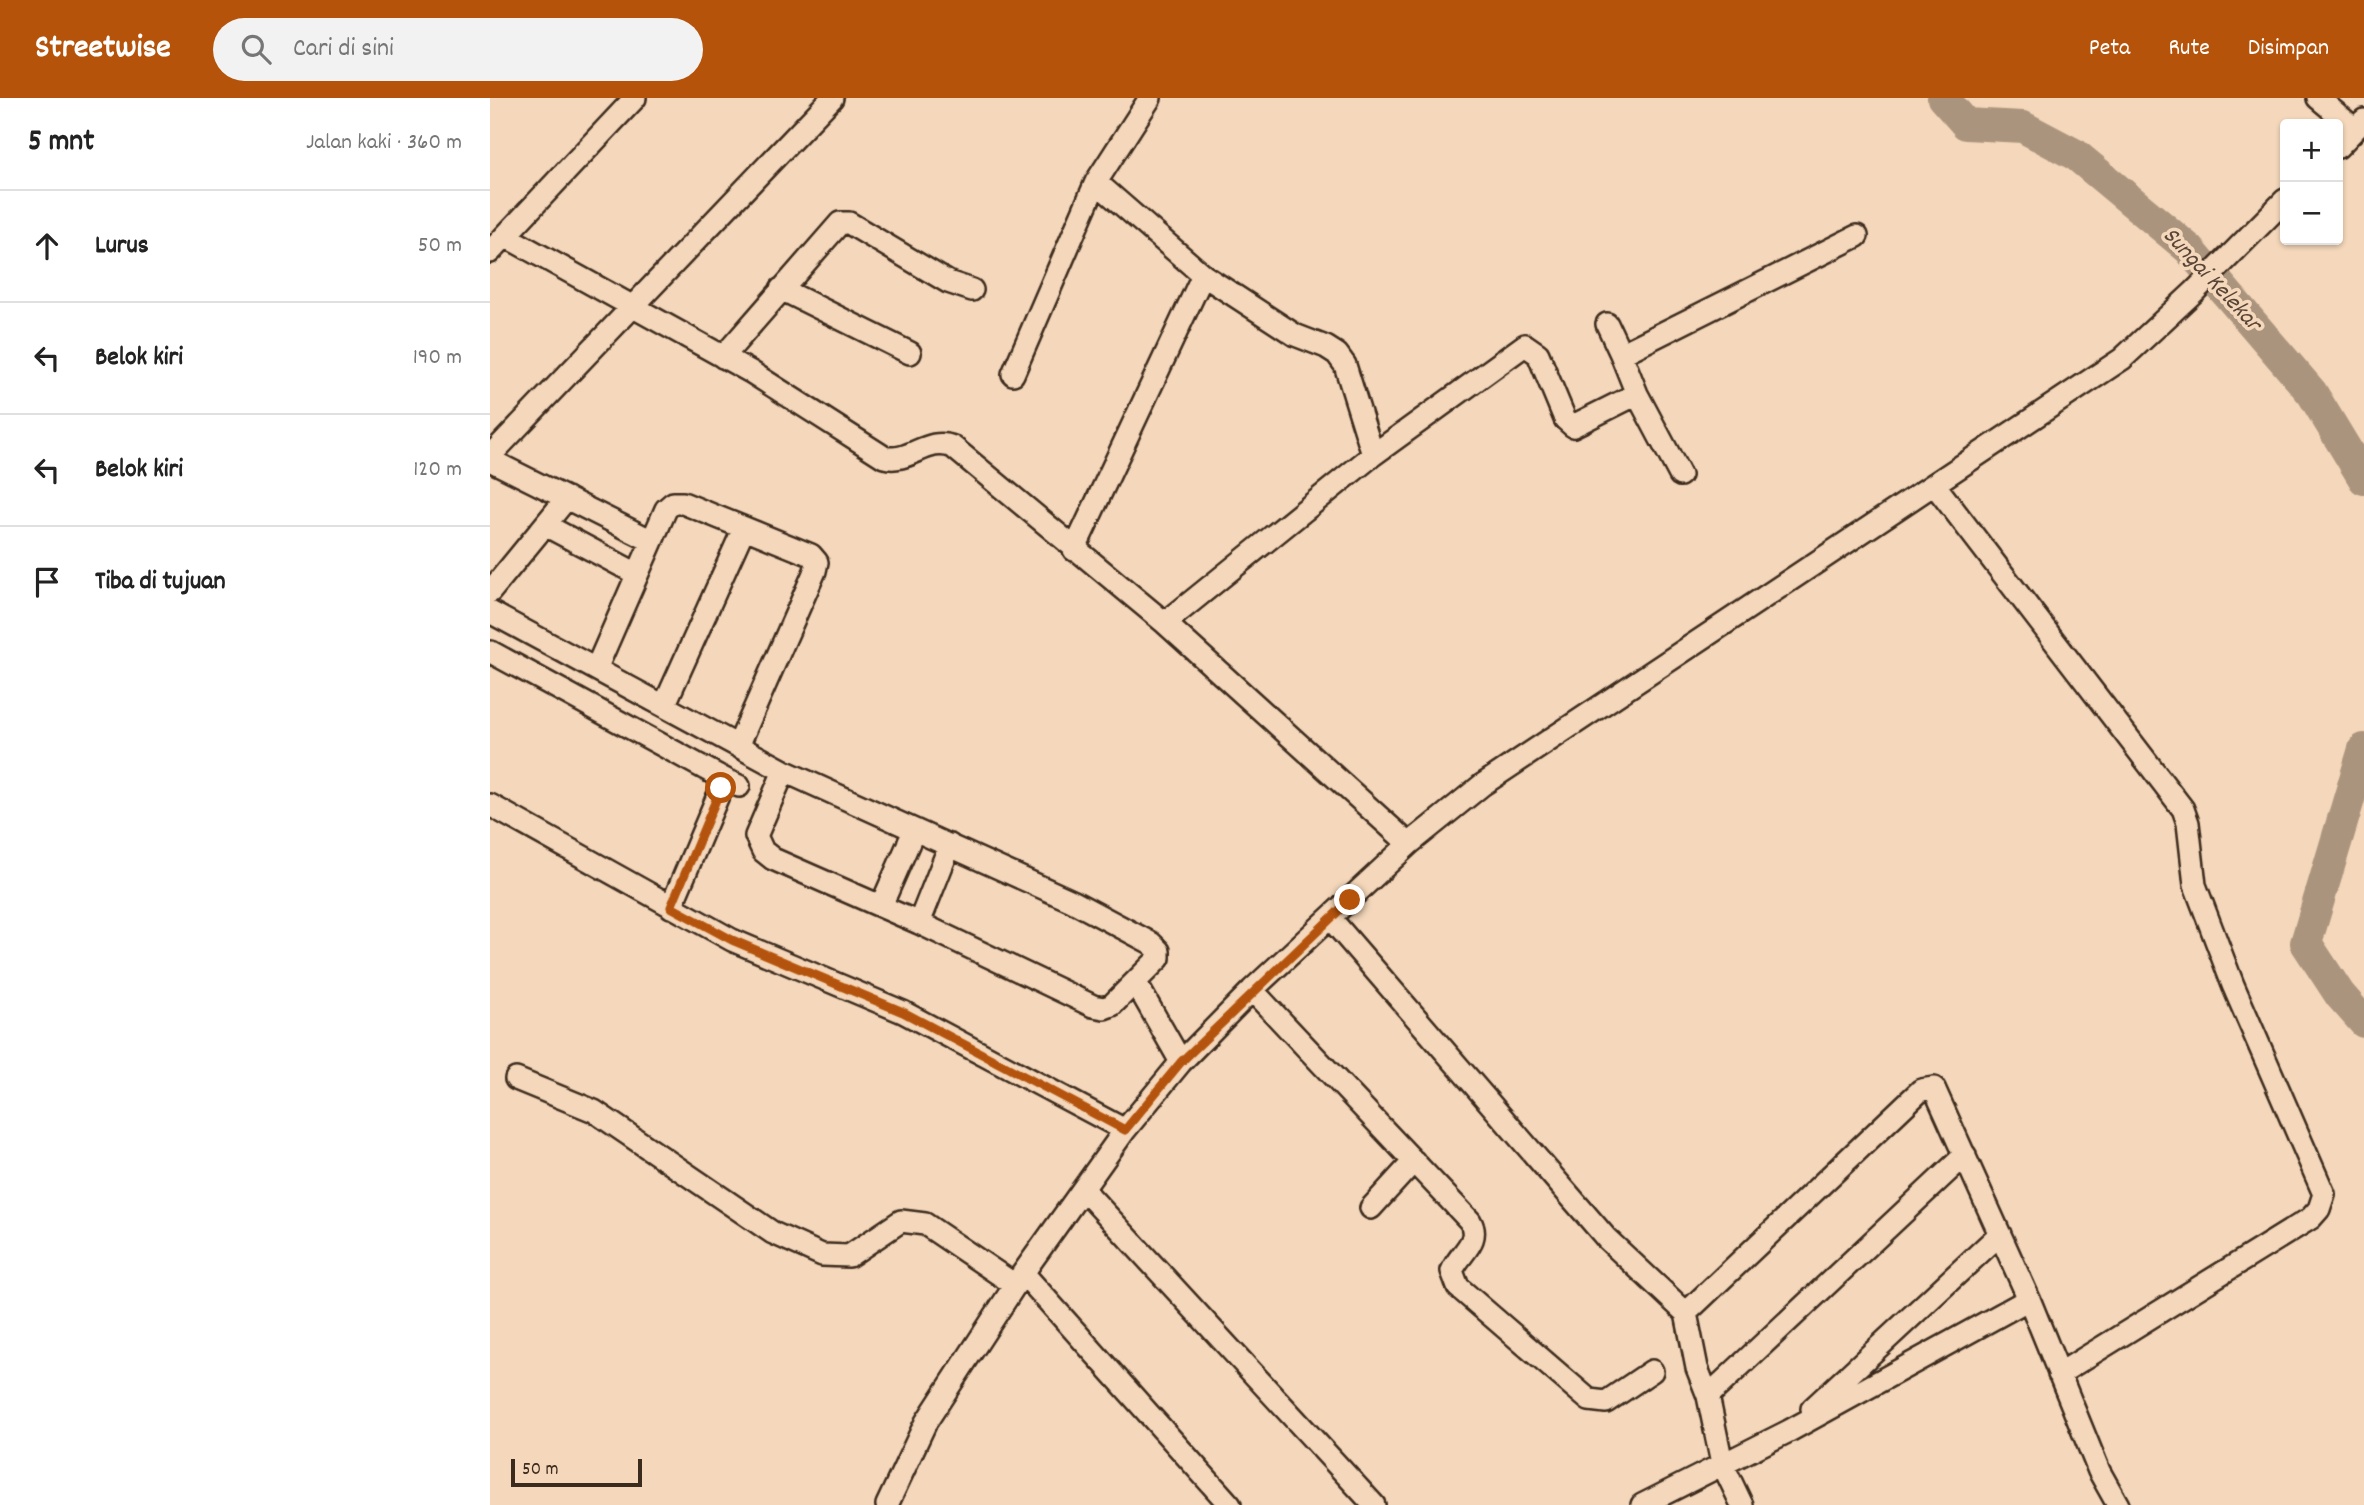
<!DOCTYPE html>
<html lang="id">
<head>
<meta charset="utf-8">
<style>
	:root { --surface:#fff; --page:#f2f2f2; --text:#222; --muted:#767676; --line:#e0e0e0; --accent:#b45309 }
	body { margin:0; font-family:Dekko,sans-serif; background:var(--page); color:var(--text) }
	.controls { position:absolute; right:21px; top:21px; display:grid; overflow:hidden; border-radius:7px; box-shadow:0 2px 5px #0004 }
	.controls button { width:63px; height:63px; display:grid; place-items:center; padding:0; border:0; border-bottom:2px solid var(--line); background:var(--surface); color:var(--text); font:35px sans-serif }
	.scale { position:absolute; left:21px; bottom:18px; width:131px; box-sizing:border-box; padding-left:7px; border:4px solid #3b2a1e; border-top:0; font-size:19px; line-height:24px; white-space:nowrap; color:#3b2a1e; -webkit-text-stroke:5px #f5d8bb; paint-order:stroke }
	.stop { position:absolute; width:21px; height:21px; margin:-16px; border:5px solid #b45309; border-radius:50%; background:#fff }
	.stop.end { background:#b45309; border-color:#fff; box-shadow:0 2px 7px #0008 }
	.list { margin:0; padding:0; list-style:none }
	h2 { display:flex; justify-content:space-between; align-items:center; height:91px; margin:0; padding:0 28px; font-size:30px }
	h2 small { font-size:23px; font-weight:400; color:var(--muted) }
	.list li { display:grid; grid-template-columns:46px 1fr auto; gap:21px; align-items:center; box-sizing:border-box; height:112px; padding:0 28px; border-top:2px solid var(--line) }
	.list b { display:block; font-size:26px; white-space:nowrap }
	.list em { font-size:23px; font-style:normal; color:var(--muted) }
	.icon { flex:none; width:38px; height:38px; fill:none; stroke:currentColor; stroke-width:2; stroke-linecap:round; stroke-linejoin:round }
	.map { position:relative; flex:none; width:1874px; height:1407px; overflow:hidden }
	header { display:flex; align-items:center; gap:42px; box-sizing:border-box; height:98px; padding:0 35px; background:var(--accent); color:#fff }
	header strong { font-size:33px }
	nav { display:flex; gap:38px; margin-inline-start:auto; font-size:24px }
	.search { width:490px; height:63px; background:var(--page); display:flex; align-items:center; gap:18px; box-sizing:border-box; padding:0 24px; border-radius:38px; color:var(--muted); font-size:26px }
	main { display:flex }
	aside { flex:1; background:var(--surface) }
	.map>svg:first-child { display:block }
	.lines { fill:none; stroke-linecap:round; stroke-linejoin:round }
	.river { stroke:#ab947d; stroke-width:32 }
	.minor-casing { stroke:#3b2a1e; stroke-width:26 }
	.minor { stroke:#f5d8bb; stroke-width:21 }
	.route { stroke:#b45309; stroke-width:9 }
	.labels { text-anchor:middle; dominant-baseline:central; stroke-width:7; stroke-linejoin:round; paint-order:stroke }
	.water-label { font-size:24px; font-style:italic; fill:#574436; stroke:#f5d8bb }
</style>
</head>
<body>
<header>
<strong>Streetwise</strong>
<div class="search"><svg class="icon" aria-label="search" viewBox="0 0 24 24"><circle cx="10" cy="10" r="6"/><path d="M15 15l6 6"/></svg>Cari di sini</div>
<nav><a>Peta</a><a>Rute</a><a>Disimpan</a></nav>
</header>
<main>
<aside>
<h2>5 mnt<small>Jalan kaki · 360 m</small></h2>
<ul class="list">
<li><svg class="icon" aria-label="ahead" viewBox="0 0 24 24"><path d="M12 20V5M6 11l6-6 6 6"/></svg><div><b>Lurus</b></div><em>50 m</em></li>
<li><svg class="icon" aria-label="left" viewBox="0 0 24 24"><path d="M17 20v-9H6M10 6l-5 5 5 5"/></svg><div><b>Belok kiri</b></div><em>190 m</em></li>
<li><svg class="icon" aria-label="left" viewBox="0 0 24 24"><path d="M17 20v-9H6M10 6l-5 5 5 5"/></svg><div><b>Belok kiri</b></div><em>120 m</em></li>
<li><svg class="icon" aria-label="arrive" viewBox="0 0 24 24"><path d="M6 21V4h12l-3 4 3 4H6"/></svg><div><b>Tiba di tujuan</b></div></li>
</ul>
</aside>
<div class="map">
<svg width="1874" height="1407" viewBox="0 0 1874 1407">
	<rect width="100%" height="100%" fill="#f5d8bb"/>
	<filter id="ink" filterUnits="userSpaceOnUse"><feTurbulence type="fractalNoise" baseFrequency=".0143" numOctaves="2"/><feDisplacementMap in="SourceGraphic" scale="14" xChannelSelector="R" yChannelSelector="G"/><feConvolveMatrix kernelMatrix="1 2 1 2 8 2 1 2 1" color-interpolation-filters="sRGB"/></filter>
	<g filter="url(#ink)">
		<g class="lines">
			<path class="river" d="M1453,0L1476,26L1533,29L1586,57L1699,151L1822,295L1874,381
				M1874,651L1816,845L1850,897L1874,924"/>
			<defs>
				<path id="minor" d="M1828,0L1865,31
					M1848,49L1874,22
					M606,84L713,177L805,237L836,249L847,256L855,267L883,357
					M15,138L261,274L394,359C419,366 438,338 463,349L675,525L919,746
					M0,154L145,0
					M291,191L420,255
					M1117,226L1131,256
					M233,259L350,125H359L458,184L482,192
					M523,276L606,84L660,0
					M1147,296L1190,377
					M0,358L342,0
					M0,362L162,443
					M1444,386L1693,711L1698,725L1705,787L1743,887L1834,1096L1829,1111L1821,1120L1569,1276
					M55,427L147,476
					M584,452L713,177
					M0,494L77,400
					M0,514L294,673L582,803L661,845L669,853V860L622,907L614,910L603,908L429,825L283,761L273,753L266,738L294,673
					M675,525L883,357L1035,247L1048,256L1075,321L1083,328L1147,296L1131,256L1367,138
					M1,554L236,682
					M106,571L176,411L183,405H193L321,457L327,464L325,473L248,648
					M174,608L254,430
					M0,707L242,842L413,914L635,1032
					M391,808L424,733
					M181,809L230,693L236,682L249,688
					M840,820L1117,1141L1196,1215L1207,1270L1218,1298L1232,1365L1252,1407
					M429,825L460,747
					M646,885L691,964
					M762,892L980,1123C992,1144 969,1155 962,1173L968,1189L1099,1302L1116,1304L1162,1273
					M26,981L104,1013L283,1135L332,1157L359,1158L411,1123L435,1126L525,1187
					M593,1091L884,1407
					M881,1110L924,1063
					M533,1175L740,1407
					M1196,1215L1431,992L1444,990L1539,1201L1609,1373L1628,1407
					M1218,1298L1475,1057
					M1322,1311L1510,1136
					M397,1407L436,1324L533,1175L635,1032L691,964L762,892L919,746L992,687L1632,261L1705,193L1795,102
					M1152,1407L1299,1333L1539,1201"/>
			</defs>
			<use href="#minor" class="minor-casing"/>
			<use href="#minor" class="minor"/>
		</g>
	</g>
	<g class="lines" filter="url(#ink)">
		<path class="route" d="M231,690L181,809L242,842L413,914L635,1032L691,964L860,802"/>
	</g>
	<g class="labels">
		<g class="water-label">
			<text transform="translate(1721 182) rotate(47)">Sungai Kelekar</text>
		</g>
	</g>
</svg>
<div class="controls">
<button>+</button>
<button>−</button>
</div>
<div class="scale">50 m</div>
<div class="stop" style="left:231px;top:690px"></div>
<div class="stop end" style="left:860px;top:802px"></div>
</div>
</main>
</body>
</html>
